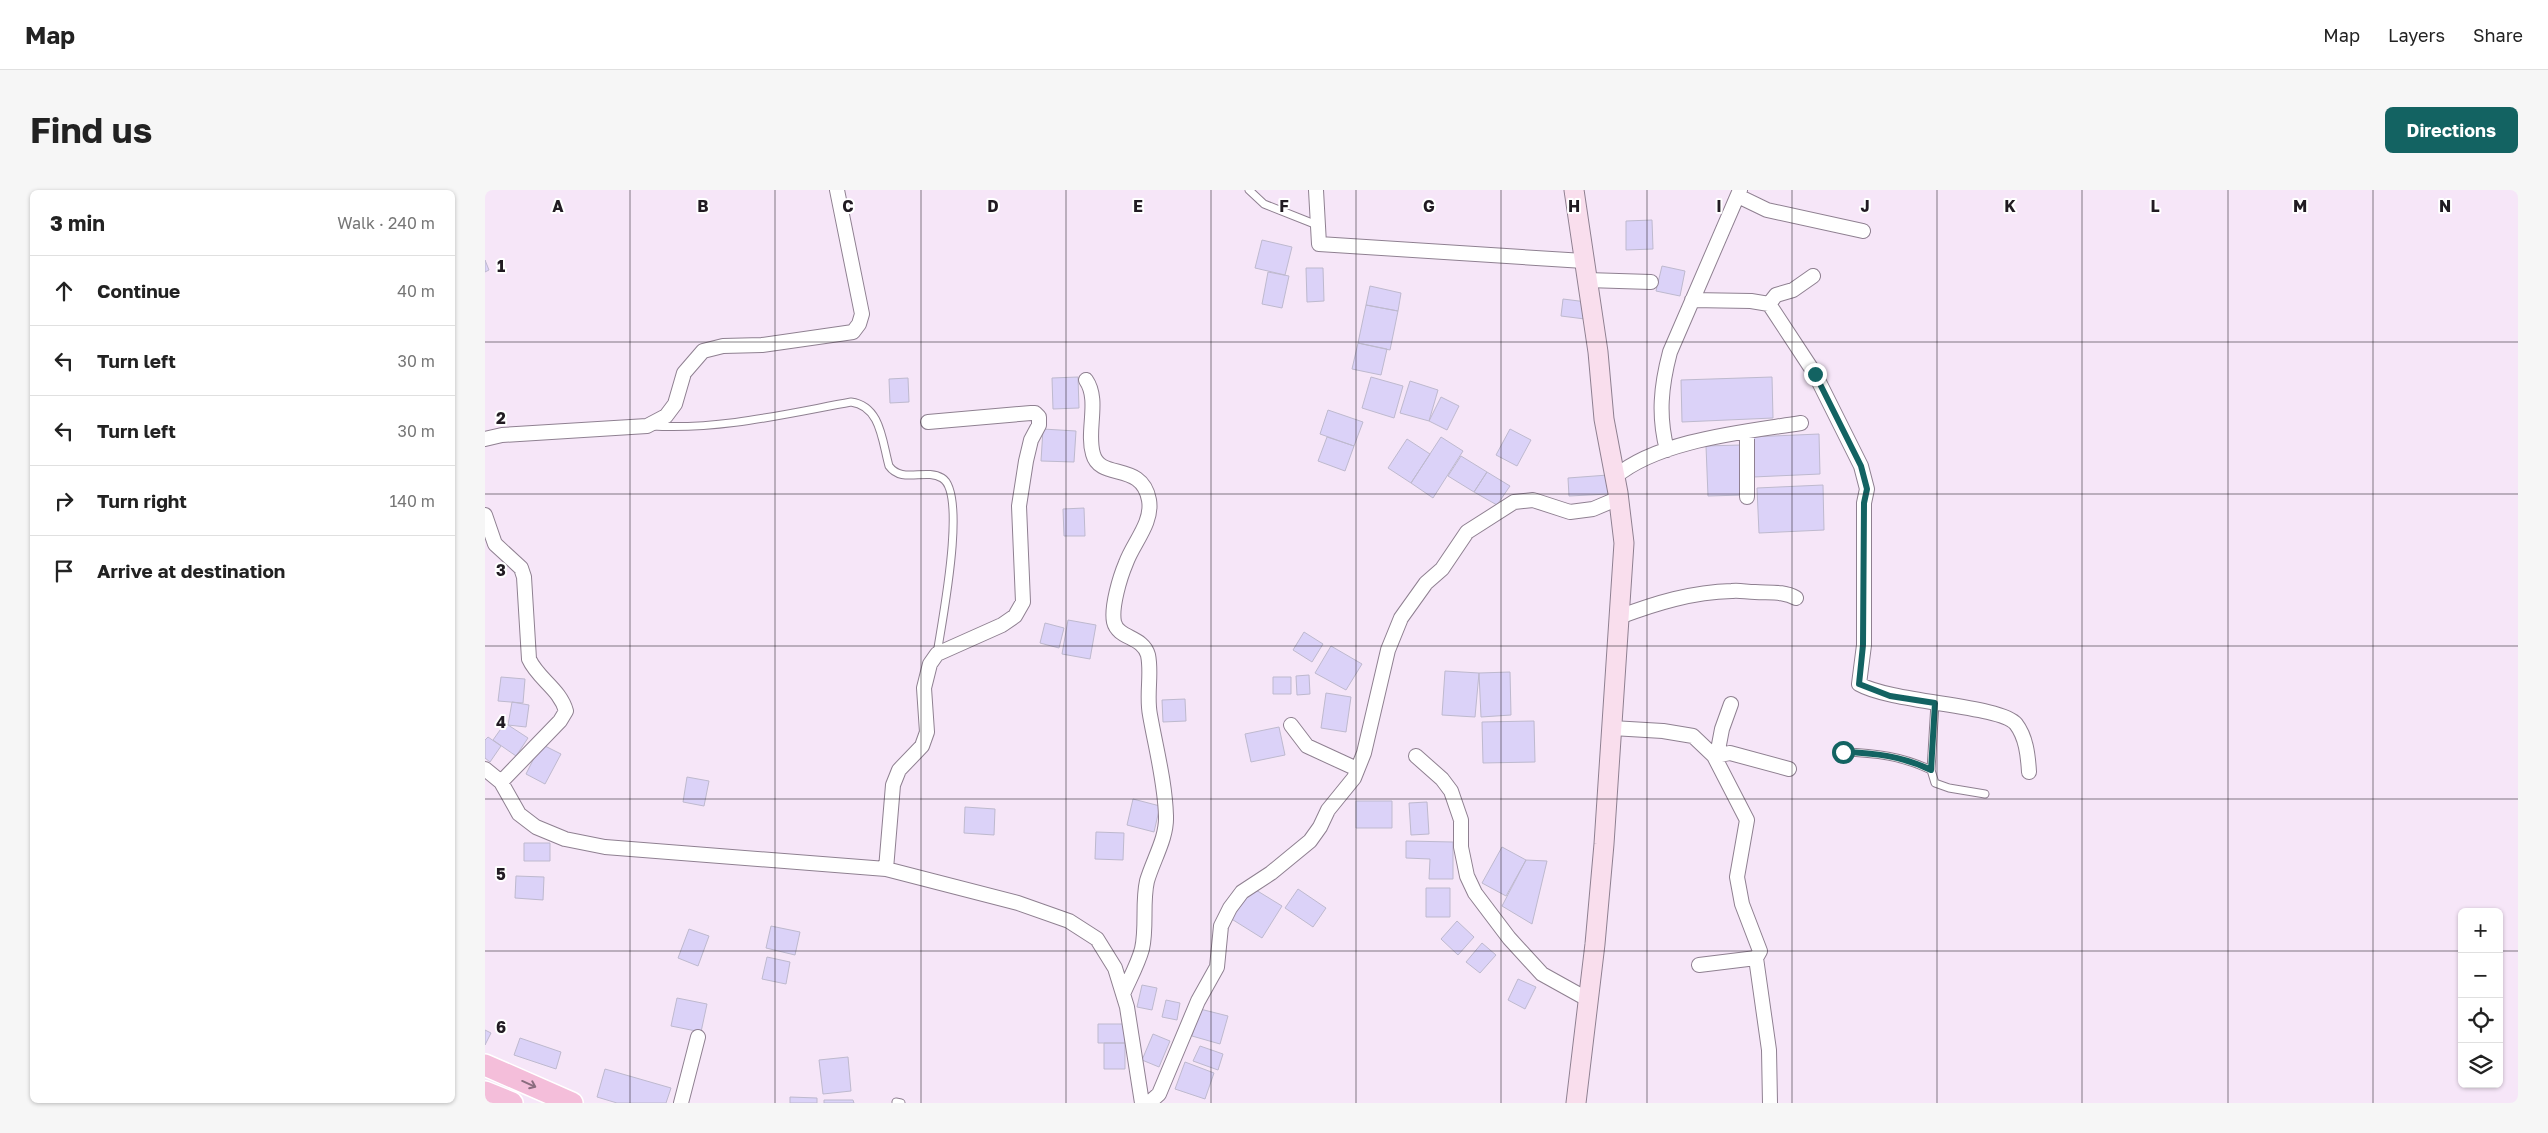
<!DOCTYPE html>
<html lang="en">
<head>
<meta charset="utf-8">
<style>
	:root { --surface:#fff; --page:#f6f6f6; --text:#222; --muted:#767676; --line:#e0e0e0; --accent:#136362 }
	body { margin:0; font-family:"Golos Text",sans-serif; background:var(--page); color:var(--text) }
	.controls { position:absolute; right:15px; bottom:15px; display:grid; overflow:hidden; border-radius:8px; box-shadow:0 1px 4px #0004 }
	.controls button { width:45px; height:45px; display:grid; place-items:center; padding:0; border:0; border-bottom:1px solid var(--line); background:var(--surface); color:var(--text); font:25px sans-serif }
	.stop { position:absolute; width:15px; height:15px; margin:-11px; border:4px solid #136362; border-radius:50%; background:#fff }
	.stop.end { background:#136362; border-color:#fff; box-shadow:0 1px 5px #0008 }
	.list { margin:0; padding:0; list-style:none }
	h2 { display:flex; justify-content:space-between; align-items:center; height:65px; margin:0; padding:0 20px; font-size:21px }
	h2 small { font-size:16px; font-weight:400; color:var(--muted) }
	.list li { display:grid; grid-template-columns:32px 1fr auto; gap:15px; align-items:center; box-sizing:border-box; height:70px; padding:0 20px; border-top:1px solid var(--line) }
	.list b { display:block; font-size:19px; white-space:nowrap }
	.list em { font-size:16px; font-style:normal; color:var(--muted) }
	.icon { flex:none; width:28px; height:28px; fill:none; stroke:currentColor; stroke-width:2; stroke-linecap:round; stroke-linejoin:round }
	.map { position:relative; flex:none; width:2033px; height:913px; overflow:hidden; border-radius:8px }
	header { display:flex; align-items:center; gap:30px; box-sizing:border-box; height:70px; padding:0 25px; background:var(--surface); border-bottom:1px solid var(--line) }
	header strong { font-size:24px }
	nav { display:flex; gap:28px; margin-inline-start:auto; font-size:18px }
	.intro { display:flex; align-items:center; justify-content:space-between; box-sizing:border-box; height:120px; padding:0 30px }
	h1 { margin:0; font-size:35px }
	.button { padding:12px 22px; border-radius:8px; background:var(--accent); color:#fff; font-size:18px; font-weight:700 }
	main { display:flex; gap:30px; padding:0 30px }
	aside { flex:1; background:var(--surface); border-radius:8px; box-shadow:0 1px 4px #0004 }
	.map>svg:first-child { display:block }
	.building { fill:#dbd2f8; stroke:#beb9ce }
	.lines { fill:none; stroke-linecap:round; stroke-linejoin:round }
	.lane-casing { stroke:#8f8091; stroke-width:9 }
	.street-casing { stroke:#8f8091; stroke-width:16 }
	.secondary-casing { stroke:#8f8091; stroke-width:21 }
	.primary-casing { stroke:#fff; stroke-width:24 }
	.lane { stroke:#fff; stroke-width:7 }
	.street { stroke:#fff; stroke-width:14 }
	.secondary { stroke:#f9deed; stroke-width:19 }
	.primary { stroke:#f4beda; stroke-width:21 }
	.oneway { stroke:#8a6c7e }
	.route { stroke:#136362; stroke-width:6 }
	.grid { fill:none; stroke:#211b22; stroke-width:1; stroke-opacity:0.55 }
	.grid-label { font-size:16px; text-anchor:middle; font-weight:bold; fill:#211b22; stroke:#fff; stroke-width:4; stroke-linejoin:round; paint-order:stroke }
</style>
</head>
<body>
<header>
<strong>Map</strong>
<nav><a>Map</a><a>Layers</a><a>Share</a></nav>
</header>
<div class="intro"><h1>Find us</h1><a class="button">Directions</a></div>
<main>
<aside>
<h2>3 min<small>Walk · 240 m</small></h2>
<ul class="list">
<li><svg class="icon" aria-label="ahead" viewBox="0 0 24 24"><path d="M12 20V5M6 11l6-6 6 6"/></svg><div><b>Continue</b></div><em>40 m</em></li>
<li><svg class="icon" aria-label="left" viewBox="0 0 24 24"><path d="M17 20v-9H6M10 6l-5 5 5 5"/></svg><div><b>Turn left</b></div><em>30 m</em></li>
<li><svg class="icon" aria-label="left" viewBox="0 0 24 24"><path d="M17 20v-9H6M10 6l-5 5 5 5"/></svg><div><b>Turn left</b></div><em>30 m</em></li>
<li><svg class="icon" aria-label="right" viewBox="0 0 24 24"><path d="M7 20v-9h11M14 6l5 5-5 5"/></svg><div><b>Turn right</b></div><em>140 m</em></li>
<li><svg class="icon" aria-label="arrive" viewBox="0 0 24 24"><path d="M6 21V4h12l-3 4 3 4H6"/></svg><div><b>Arrive at destination</b></div></li>
</ul>
</aside>
<div class="map">
<svg width="2033" height="913" viewBox="0 0 2033 913">
	<rect width="100%" height="100%" fill="#f6e6f8"/>
	<path class="building" d="M1167,30L1168,59L1141,60V31Z
		M777,50L807,57L800,85L770,78Z
		M0,70L4,80L0,82Z
		M1177,76L1200,81L1195,106L1171,101Z
		M821,78H838L839,111L822,112Z
		M783,82L804,86L797,118L777,114Z
		M885,96L916,103L913,121L881,115Z
		M1078,109L1102,112L1100,129L1076,126Z
		M881,115L913,121L905,160L873,153Z
		M873,153L902,159L896,185L867,179Z
		M593,187L594,218L568,219L567,188Z
		M886,187L918,196L909,228L877,218Z
		M1287,187L1288,228L1197,232L1196,190Z
		M423,188L424,212L405,213L404,189Z
		M925,191L953,200L944,231L915,223Z
		M956,207L974,216L962,240L944,231Z
		M843,220L878,232L869,256L835,244Z
		M558,239L591,241L589,272L556,271Z
		M1025,239L1046,250L1032,276L1011,265Z
		M1334,244L1335,284L1268,287L1266,247Z
		M842,247L869,256L860,281L833,271Z
		M956,247L978,261L948,308L926,293Z
		M922,249L945,264L926,293L903,278Z
		M1256,255L1258,305L1223,306L1221,256Z
		M976,266L1002,282L989,302L963,286Z
		M1002,282L1025,296L1012,315L989,302Z
		M1123,285L1124,304L1084,306L1083,288Z
		M1338,295L1339,340L1274,343L1272,298Z
		M599,318L600,346H579L578,319Z
		M583,430L611,435L605,469L577,464Z
		M560,433L579,438L574,458L555,453Z
		M819,442L838,454L827,472L808,460Z
		M846,456L877,474L861,500L830,483Z
		M960,481L994,483L990,527L957,525Z
		M1025,482L1026,525L996,527L994,483Z
		M824,485L825,504L812,505L811,486Z
		M16,487L40,489L38,513L13,511Z
		M788,487H806V504H788Z
		M841,503L866,507L861,542L836,538Z
		M700,509L701,531L678,532L677,510Z
		M27,512L44,515L41,537L23,535Z
		M1049,531L1050,572L998,573L997,532Z
		M20,533L43,548L31,566L8,550Z
		M794,537L800,565L766,572L760,544Z
		M3,547L16,556L5,572L0,568V550Z
		M56,554L76,564L60,594L41,584Z
		M202,587L224,591L219,616L198,612Z
		M648,609L675,616L669,642L642,635Z
		M871,611H907V638H871Z
		M942,612L944,644L926,645L924,613Z
		M480,617L510,619L509,645L479,643Z
		M611,642L639,643L638,670L610,669Z
		M921,651L968,652V689H944L945,669L921,668Z
		M39,653H65V671H39Z
		M1017,657L1041,670L1021,706L997,693Z
		M1041,670L1062,671L1047,734L1017,716Z
		M31,686L59,687L58,710L30,708Z
		M766,697L797,716L777,748L745,728Z
		M941,698H965V727H941Z
		M813,699L841,718L828,737L800,718Z
		M972,731L989,747L973,765L956,749Z
		M286,736L315,742L310,765L281,758Z
		M204,739L224,746L213,776L193,768Z
		M997,753L1011,765L995,783L981,772Z
		M282,767L305,772L301,794L277,789Z
		M1033,789L1051,797L1040,819L1023,810Z
		M657,795L672,798L667,820L652,817Z
		M192,808L222,814L216,842L186,836Z
		M681,810L695,813L692,830L677,827Z
		M715,819L743,826L735,854L707,846Z
		M613,834H640V853H613Z
		M0,840L6,843L0,855Z
		M668,844L685,851L674,877L657,870Z
		M35,848L76,862L71,879L29,865Z
		M619,853H640V879H619Z
		M715,856L738,864L733,880L708,871Z
		M363,867L366,901L338,904L334,870Z
		M700,872L729,883L720,909L690,899Z
		M120,879L186,898L181,913H132L112,907Z
		M305,907L332,908V913H305Z
		M339,910H368L369,913H339Z"/>
	<g class="lines">
		<defs>
			<path id="lane" d="M764,0L779,14L832,35
				M167,236C235,240 300,224 366,212C396,216 397,251 404,276C417,294 440,278 457,288C483,303 456,436 452,464
				M1450,513L1446,580L1450,593L1464,598L1500,604
				M1358,562C1390,563 1417,566 1446,580
				M411,912L416,913"/>
			<path id="street" d="M831,0L834,54L1099,71
				M1253,6L1282,20L1378,41
				M1102,90L1166,92
				M1207,110L1266,111L1284,114L1330,184L1376,276L1382,299L1379,313V455L1374,494C1407,513 1516,515 1531,534C1541,547 1543,565 1544,582
				M1284,114L1291,105L1308,100L1328,86
				M601,190C615,210 601,241 608,264C615,291 657,271 664,310C668,333 648,353 641,373C635,387 626,417 629,432C633,449 658,446 663,465C667,484 661,505 665,525C671,559 680,592 681,626C682,648 668,670 662,691C657,713 662,737 657,759C653,774 644,790 638,804
				M1262,242V307
				M0,249L17,245L162,236L181,226L190,214L199,183L218,161L238,156L277,155L368,142L374,134L377,124L352,0
				M1182,260C1173,226 1176,196 1185,162L1255,0
				M1130,287C1173,250 1260,242 1316,233
				M0,325L10,354L36,378L39,387L44,469C53,489 75,499 81,521L75,531L16,592
				M1134,427C1171,413 1207,402 1247,401C1254,400 1262,402 1270,402C1284,403 1299,401 1311,408
				M806,535L822,556L872,579
				M1127,538L1178,541L1208,546L1229,566L1262,630L1252,687L1257,714L1275,761L1271,768L1214,775
				M1226,563L1233,560L1237,539L1246,514
				M931,566L957,589L966,601L976,630V657L982,686L990,703L1024,748L1057,784L1102,809
				M1229,566L1245,563L1304,579
				M0,579L16,592L34,624L51,637L80,649L120,657L401,679L533,713L584,731L612,749L630,778L642,817L657,913
				M401,679L408,595L414,580L437,556L442,542L439,498L445,474L452,464L517,435L530,426L538,412L534,316L541,271L546,250L554,235V227L550,223H546L443,232
				M1271,768L1284,860L1285,913
				M196,913L213,847
				M664,913L674,904L713,811L732,777L736,736L745,718L757,702L786,683L825,651L835,637L843,620L869,588L879,563L903,460L916,428L941,393L957,379L982,342L1029,312L1048,310L1085,322L1108,319L1134,308"/>
			<path id="secondary" d="M1089,0L1113,162L1119,229L1133,303L1139,353L1119,654L1110,754L1091,913"/>
			<path id="primary" d="M0,875L87,913
				M0,902L27,913"/>
		</defs>
		<use href="#lane" class="lane-casing"/>
		<use href="#street" class="street-casing"/>
		<use href="#secondary" class="secondary-casing"/>
		<use href="#primary" class="primary-casing"/>
		<use href="#lane" class="lane"/>
		<use href="#street" class="street"/>
		<use href="#secondary" class="secondary"/>
		<use href="#primary" class="primary"/>
	</g>
	<defs><path id="oneway-shaft" d="M-6 0H5M1.5-3L5.5 0L1.5 3" fill="none" stroke-width="1.6" stroke-linecap="round" stroke-linejoin="round" transform="scale(1.25)"/></defs>
	<use class="oneway" href="#oneway-shaft" transform="translate(44 894) rotate(24)"/>
	<g class="lines">
		<path class="route" d="M1330,184L1376,276L1382,299L1379,313L1378,455L1374,494L1405,506L1450,513L1446,580C1417,566 1390,563 1358,562"/>
	</g>
	<path class="grid" d="M145,0V913M290,0V913M436,0V913M581,0V913M726,0V913M871,0V913M1016,0V913M1162,0V913M1307,0V913M1452,0V913M1597,0V913M1743,0V913M1888,0V913M0,152H2033M0,304H2033M0,456H2033M0,609H2033M0,761H1977M2014,761H2033"/>
	<g class="grid-label">
		<text x="73" y="22">A</text>
		<text x="218" y="22">B</text>
		<text x="363" y="22">C</text>
		<text x="508" y="22">D</text>
		<text x="653" y="22">E</text>
		<text x="799" y="22">F</text>
		<text x="944" y="22">G</text>
		<text x="1089" y="22">H</text>
		<text x="1234" y="22">I</text>
		<text x="1380" y="22">J</text>
		<text x="1525" y="22">K</text>
		<text x="1670" y="22">L</text>
		<text x="1815" y="22">M</text>
		<text x="1960" y="22">N</text>
		<text x="16" y="82">1</text>
		<text x="16" y="234">2</text>
		<text x="16" y="386">3</text>
		<text x="16" y="538">4</text>
		<text x="16" y="690">5</text>
		<text x="16" y="843">6</text>
	</g>
</svg>
<div class="controls">
<button>+</button>
<button>−</button>
<button><svg class="icon" aria-label="locate" viewBox="0 0 24 24"><circle cx="12" cy="12" r="6"/><path d="M12 2v4M12 18v4M2 12h4M18 12h4"/></svg></button>
<button><svg class="icon" aria-label="layers" viewBox="0 0 24 24"><path d="M12 4l9 5-9 5-9-5zM3 14l9 5 9-5"/></svg></button>
</div>
<div class="stop" style="left:1358px;top:562px"></div>
<div class="stop end" style="left:1330px;top:184px"></div>
</div>
</main>
</body>
</html>
